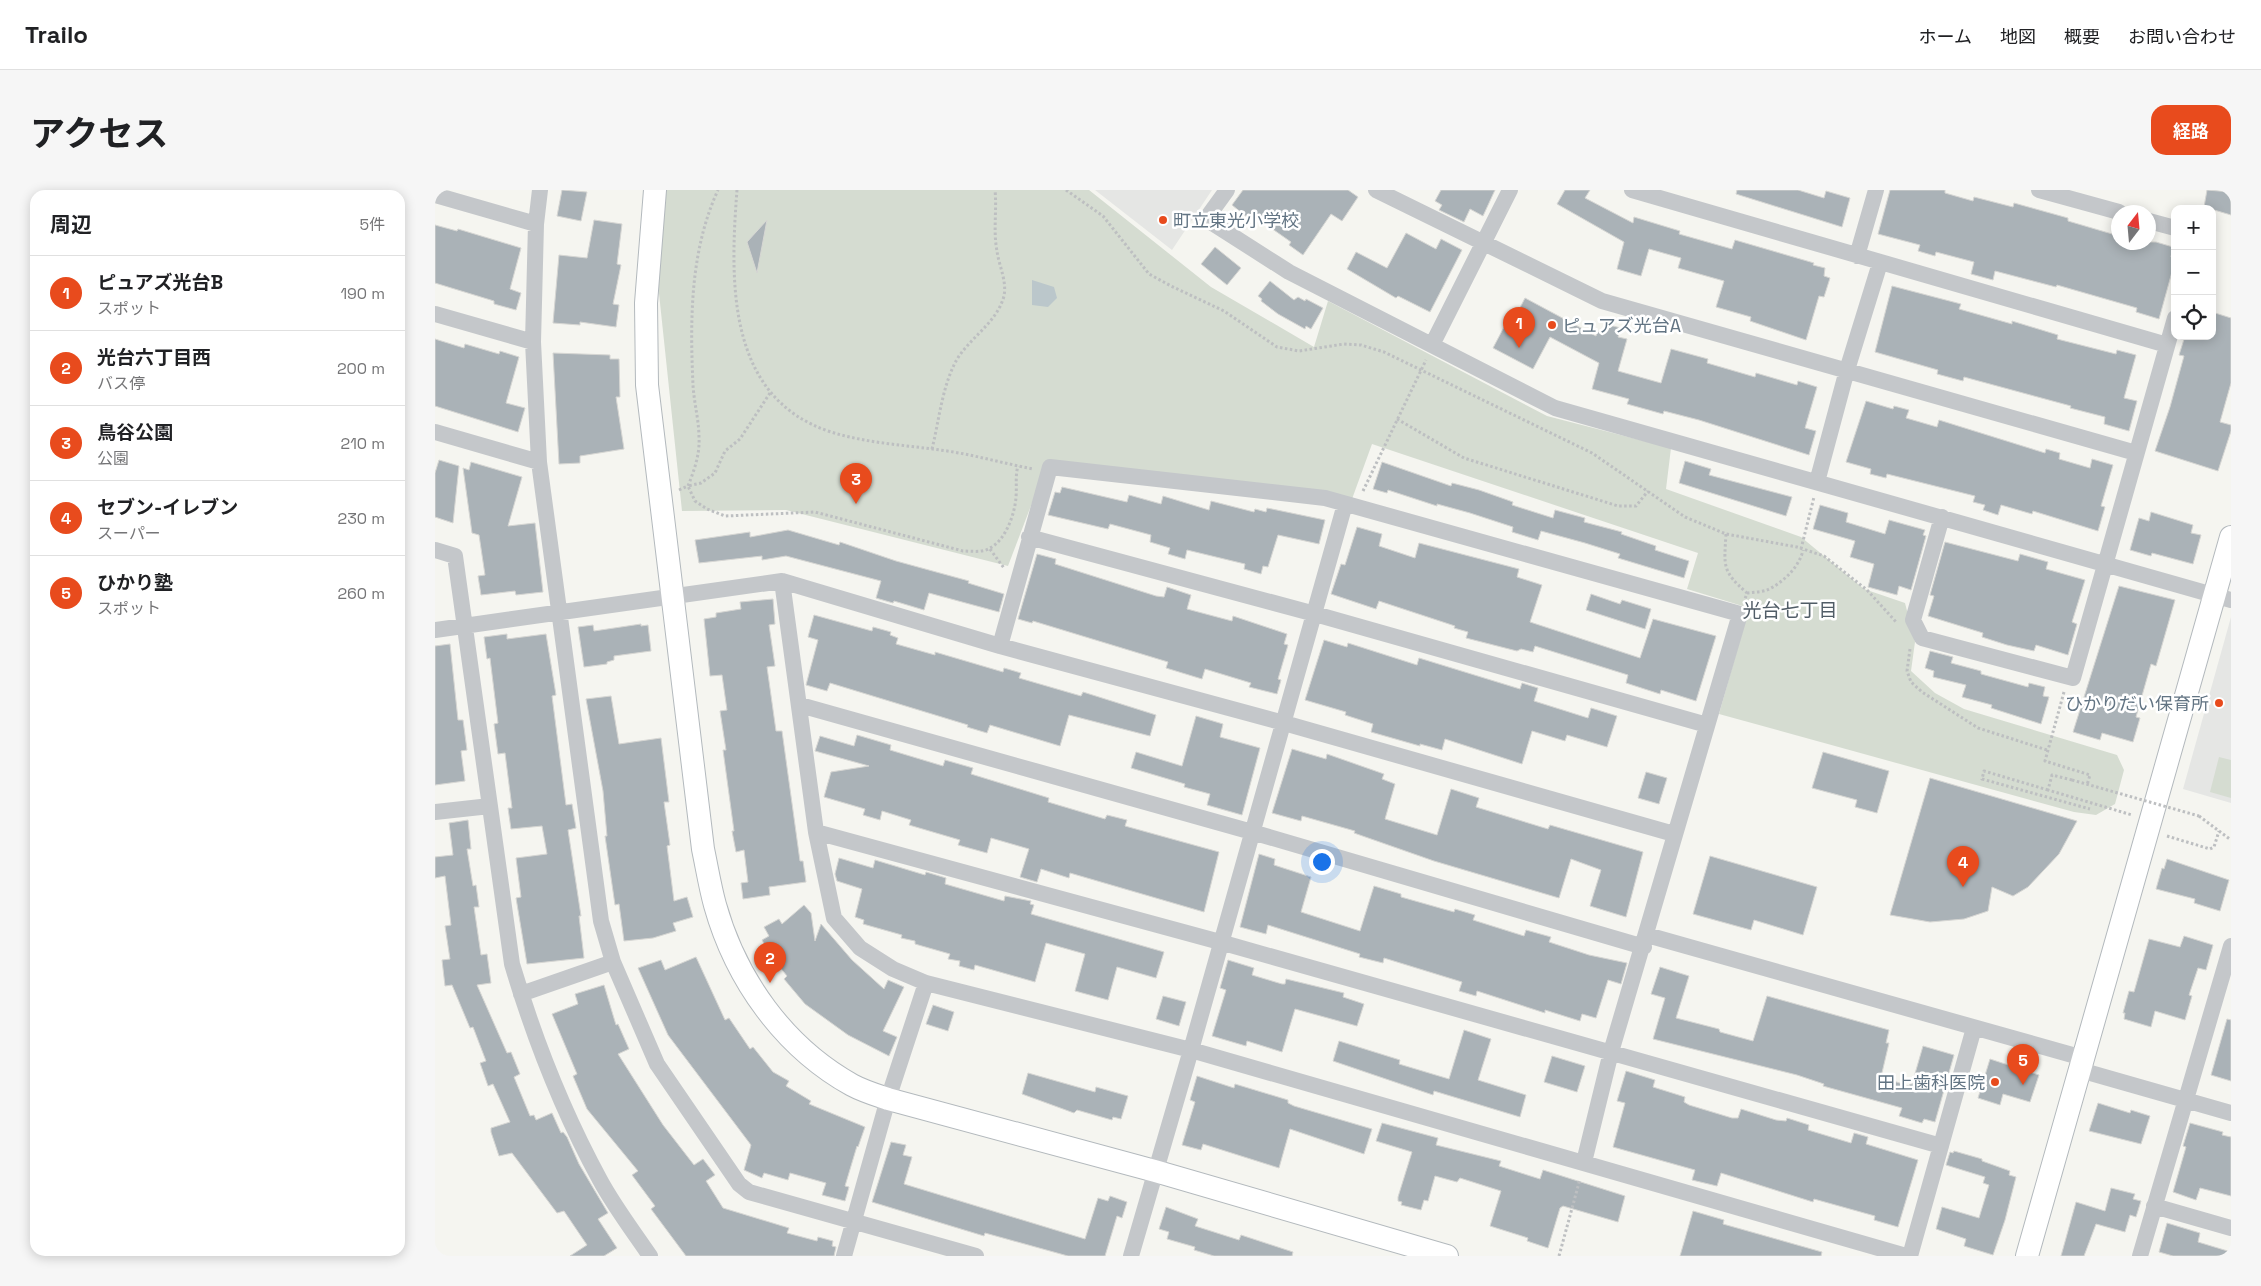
<!DOCTYPE html>
<html lang="ja">
<head>
<meta charset="utf-8">
<style>
	:root { --surface:#fff; --page:#f6f6f6; --text:#202124; --muted:#757577; --line:#e0e0e0; --accent:#e84b1d }
	body { margin:0; font-family:"Space Grotesk","Noto Sans JP",sans-serif; background:var(--page); color:var(--text) }
	.controls { position:absolute; right:15px; top:15px; display:grid; overflow:hidden; border-radius:10px; box-shadow:0 2px 12px #0003 }
	.controls button { width:45px; height:45px; display:grid; place-items:center; padding:0; border:0; border-bottom:1px solid var(--line); background:var(--surface); color:var(--text); font:25px sans-serif }
	.compass { position:absolute; left:1676px; top:15px; width:45px; height:45px; border-radius:50%; background:var(--surface); box-shadow:0 2px 12px #0003; rotate:16deg }
	.you { position:absolute; left:886px; top:671px; width:18px; height:18px; margin:-12px; border:4px solid #fff; border-radius:50%; background:#1a73e8; box-shadow:0 0 0 8px #1a73e833 }
	.badge { display:grid; place-items:center; width:32px; height:32px; border-radius:50%; background:var(--accent); color:#fff; font-size:16px; font-weight:700 }
	.pin { position:absolute; translate:-50% -41px; filter:drop-shadow(0 1px 2px #0008) }
	.pin::after { content:''; position:absolute; top:26px; width:18px; height:15px; background:inherit; clip-path:polygon(0 0,100% 0,50% 100%) }
	.list { margin:0; padding:0; list-style:none }
	h2 { display:flex; justify-content:space-between; align-items:center; height:65px; margin:0; padding:0 20px; font-size:21px }
	h2 small { font-size:16px; font-weight:400; color:var(--muted) }
	.list li { display:grid; grid-template-columns:32px 1fr auto; gap:15px; align-items:center; box-sizing:border-box; height:75px; padding:0 20px; border-top:1px solid var(--line) }
	.list b { display:block; font-size:19px; white-space:nowrap }
	.list p { margin:0; font-size:16px; white-space:nowrap; color:var(--muted) }
	.list em { font-size:16px; font-style:normal; color:var(--muted) }
	.icon { flex:none; width:28px; height:28px; fill:none; stroke:currentColor; stroke-width:2; stroke-linecap:round; stroke-linejoin:round }
	.map { position:relative; flex:none; width:1796px; height:1066px; overflow:hidden; border-radius:15px }
	header { display:flex; align-items:center; gap:30px; box-sizing:border-box; height:70px; padding:0 25px; background:var(--surface); border-bottom:1px solid var(--line) }
	header strong { font-size:24px }
	nav { display:flex; gap:28px; margin-inline-start:auto; font-size:18px }
	.intro { display:flex; align-items:center; justify-content:space-between; box-sizing:border-box; height:120px; padding:0 30px }
	h1 { margin:0; font-size:35px }
	.button { padding:12px 22px; border-radius:15px; background:var(--accent); color:#fff; font-size:18px; font-weight:700 }
	main { display:flex; gap:30px; padding:0 30px }
	aside { flex:1; background:var(--surface); border-radius:15px; box-shadow:0 2px 12px #0003 }
	.map>svg:first-child { display:block }
	.built { fill:#e5e6e4 }
	.green { fill:#d5dcd1 }
	.water { fill:#bbc7cb }
	.building { fill:#aab2b7; stroke:#d6d6d3 }
	.lines { fill:none; stroke-linecap:round; stroke-linejoin:round }
	.secondary-casing { stroke:#b3b9bd; stroke-width:24 }
	.path { stroke:#bdbfc1; stroke-width:3; stroke-dasharray:2.5 2.5; stroke-linecap:butt }
	.street { stroke:#c4c7ca; stroke-width:16 }
	.secondary { stroke:#fff; stroke-width:22 }
	.path-bridge { stroke:#bdbfc1; stroke-width:3; stroke-dasharray:2.5 2.5; stroke-linecap:butt }
	.poi-dot { fill:#e84b1d; stroke:#fff; stroke-width:2 }
	.labels { text-anchor:middle; dominant-baseline:central; stroke-width:5; stroke-linejoin:round; paint-order:stroke }
	.poi-label { font-size:18px; fill:#627483; stroke:#fff; text-anchor:start }
	.neighbourhood-label { font-size:19px; fill:#515d67; stroke:#fff }
</style>
</head>
<body>
<header>
<strong>Trailo</strong>
<nav><a>ホーム</a><a>地図</a><a>概要</a><a>お問い合わせ</a></nav>
</header>
<div class="intro"><h1>アクセス</h1><a class="button">経路</a></div>
<main>
<aside>
<h2>周辺<small>5件</small></h2>
<ul class="list">
<li><span class="badge">1</span><div><b>ピュアズ光台B</b><p>スポット</p></div><em>190 m</em></li>
<li><span class="badge">2</span><div><b>光台六丁目西</b><p>バス停</p></div><em>200 m</em></li>
<li><span class="badge">3</span><div><b>鳥谷公園</b><p>公園</p></div><em>210 m</em></li>
<li><span class="badge">4</span><div><b>セブン-イレブン</b><p>スーパー</p></div><em>230 m</em></li>
<li><span class="badge">5</span><div><b>ひかり塾</b><p>スポット</p></div><em>260 m</em></li>
</ul>
</aside>
<div class="map">
<svg width="1796" height="1066" viewBox="0 0 1796 1066">
	<rect width="100%" height="100%" fill="#f5f5f0"/>
	<path class="built" d="M660,0H777L737,60Z
		M1796,427V613L1748,599Z"/>
	<path class="green" d="M229,0H654L776,97L879,157L893,111L1112,226L1236,258L1231,299L1366,347L1429,399L1470,413L1480,452L1476,481L1500,503L1529,519L1682,565L1689,580L1680,614L1661,625L1639,622L1284,524L1314,418L1252,399L1263,363L937,254L917,309L613,271L573,376L351,320L247,321L223,94Z
		M1784,567L1796,570V608L1775,602Z"/>
	<path class="water" d="M597,90L619,97L622,108L613,117L597,115Z"/>
	<path class="building" d="M127,0L152,2L146,31L122,26Z
		M808,0H913L923,7L907,31L896,24L868,65L854,55L856,52L816,24L813,28L797,15Z
		M1006,0H1060L1048,26L1035,19L1029,32L1004,20L1007,15L1000,11Z
		M1130,0H1155L1150,8L1198,33L1199,27L1245,41L1244,44L1297,59L1300,50L1379,73L1378,75L1390,78L1389,86L1395,88L1389,107L1384,106L1371,150L1315,131L1316,127L1281,117L1289,91L1243,78L1246,68L1214,59L1206,86L1182,79L1189,52L1122,14Z
		M1302,0H1363L1389,8L1391,1L1415,8L1407,37L1301,4Z
		M1455,0H1510V3L1538,11L1539,7L1578,17L1579,13L1633,28V31L1684,46V52H1721L1738,57L1736,67L1740,68V71L1724,129L1701,122L1702,118L1622,95L1621,97L1560,81L1558,90L1536,84L1539,72L1501,62L1500,66L1483,61L1485,55L1443,44Z
		M1772,0L1796,2V25L1769,17Z
		M159,30L187,34L182,74L186,75L178,114L184,115L181,137L145,132V135L118,133L124,65L152,68Z
		M332,30L322,83L312,52Z
		M0,35L22,41L23,39L86,58L75,99L86,103L81,120L59,114V111L0,93Z
		M971,43L1001,59L1006,49L1027,60L995,122L963,106L961,108L912,79L921,62L952,78Z
		M780,57L806,78L792,95L766,74Z
		M835,91L859,110L863,107L870,111L871,109L888,118L876,139L871,136L870,139L843,124L826,111L827,109L823,106Z
		M1457,96L1526,114L1524,119L1577,134V131L1623,145L1622,149L1681,164L1682,160L1701,165L1689,208L1702,211L1694,241L1669,234L1670,227L1635,218L1636,216L1529,187L1528,191L1502,184L1503,180L1440,162Z
		M1090,108L1161,146L1162,141L1168,142L1170,134L1186,138L1183,147L1192,149L1183,181L1226,193L1236,159L1273,169L1272,173L1320,187L1321,183L1362,195L1363,191L1382,197L1370,238L1381,241L1374,265L1264,230L1229,221L1228,224L1192,214L1194,209L1157,199L1164,173L1115,147L1098,179L1058,158L1069,137L1074,139Z
		M1777,122L1796,128V193L1785,232L1796,235V241L1783,281L1720,261L1735,217L1749,166L1744,165L1750,146H1777Z
		M0,149L29,158L30,154L64,164L65,161L84,167L71,213L90,218L83,242L0,216Z
		M118,163L175,165V169H184L185,207H181L189,259L145,266V273L124,274Z
		M1431,211L1458,219L1459,216L1474,220L1471,228L1502,237L1504,230L1610,263L1611,259L1625,263L1624,269L1655,278L1657,269L1678,275L1666,316L1670,317L1663,341L1598,321L1597,324L1566,315L1563,325L1548,320L1550,315L1538,312L1540,306L1452,284L1451,288L1435,284L1436,279L1411,272Z
		M4,270L24,276L18,333L0,327V283Z
		M1250,271L1276,279L1274,285L1357,307L1351,326L1244,293Z
		M36,272L87,287L73,336L100,333L108,402L81,405L80,401L46,405L43,386L50,385L44,345L37,343L28,278L34,280Z
		M947,272L1016,296L1017,293L1044,300L1078,312L1077,315L1118,328L1120,320L1150,328L1149,332L1187,342L1186,344L1221,356L1220,360L1254,371L1249,388L1183,368L1185,364L1150,353L1106,341L1103,350L1077,342L1078,337L1035,323L1002,314V316L953,300L952,303L938,299Z
		M627,297L692,312L694,305L726,314L728,306L774,320L776,311L819,322L820,319L831,322L832,318L890,330L884,354L843,345L833,377L828,376L826,384L809,379L810,374L752,360L750,369L733,364L735,358L715,352L716,345L675,334L673,339L613,325L620,302L625,303Z
		M1385,315L1413,323L1411,332L1450,344L1454,330L1490,340L1488,345L1491,346L1476,400L1464,396L1462,405L1433,397L1439,374L1415,367L1420,351L1378,339Z
		M1716,322L1758,335L1756,343L1766,345L1758,374L1717,363L1716,366L1695,360L1704,328L1714,331Z
		M922,337L947,344L944,356L980,368L984,353L1084,379L1082,387L1107,395L1095,432L1205,468L1218,429L1281,446L1261,511L1226,500L1225,504L1191,493L1193,485L1100,456L1098,462L1086,459L1082,461L1031,448L1033,442L1019,438L1020,436L944,411L941,419L896,404L906,374L910,375Z
		M353,340L404,355L405,352L461,371L534,391L533,393L569,404L564,422L494,403L489,420L459,411L458,413L441,408L446,391L351,366L327,370V366L264,373L260,350L315,342V347Z
		M1510,352L1583,371L1585,364L1613,372L1611,379L1650,390L1637,432L1642,434L1633,465L1601,455L1599,461L1572,455L1547,447L1548,443L1493,426L1499,406L1495,405Z
		M602,364L621,369L620,374L721,406L729,407L732,397L756,405L752,419L797,431L798,426L852,444L849,454L853,455L843,489L846,490L842,504L814,497L816,493L770,479L767,489L731,478L733,472L598,431L597,433L583,429Z
		M1684,396L1740,410L1721,476L1716,474L1701,527L1705,528L1698,552L1667,543L1665,550L1638,542Z
		M1156,404L1185,414L1187,410L1216,419L1210,439L1151,420Z
		M338,409L340,434L334,435L340,476L332,477L341,541H347L365,671H368L371,692L334,697L335,705L308,709L306,693L313,692L309,660L301,662L297,641H299L288,560H291L285,521L292,520L287,485L275,486L269,429L281,427V423L306,419L305,412Z
		M379,425L437,441L438,437L456,442L455,445L463,448L461,454L500,465V462L568,482L569,478L586,483L584,488L646,506L648,502L721,525L715,546L634,525L625,556L555,535L552,543L532,537L533,535L395,493L392,501L371,495L383,450L373,447Z
		M206,434V436L213,435L216,461L179,466V470L172,472V474L149,477L143,437L158,435L159,441Z
		M72,444V449L111,444L121,505L117,506L131,615L137,614L141,638L133,640L146,726H144L149,768L92,774L81,708L86,707L81,668L112,664L107,636L76,639L73,618H77L70,563L63,564L59,534L63,533L55,468L52,469L49,447Z
		M889,450L912,457L913,453L982,475L984,468L1085,499L1087,493L1103,498L1099,511L1153,528L1156,518L1182,526L1172,557L1132,545L1130,551L1097,541L1087,574L1010,549L1007,560L985,554V556L936,542L938,534L910,525L911,522L870,510Z
		M15,454L23,530H28L32,560L26,561L30,591L0,595V456Z
		M1495,461L1518,467L1516,473L1546,481V484L1593,497L1594,493L1610,497L1608,506L1614,507L1606,534L1556,518L1557,515L1527,507L1531,495L1498,487L1499,481L1490,478Z
		M176,506L184,554L226,548L234,612H229L235,655L232,656L239,711L252,707L258,727L238,733L241,741L218,748L189,751L184,714L180,715L170,646H172L168,601L151,509Z
		M761,526L788,534L785,547L825,558L807,625L772,615L775,604L749,597L750,594L696,578L701,562L747,576Z
		M422,545L456,555L455,560L508,576L510,570L538,578L536,584L614,608L613,612L670,629L672,625L692,630L690,636L784,662L769,722L635,683L634,688L606,679L602,692L585,687L594,659L556,648L552,663L523,655L525,650L474,635L476,630L447,621L445,630L428,625L430,619L389,607L396,582L434,576L380,561L385,546L419,556Z
		M857,559L891,569L892,564L949,584L947,589L960,594L950,629L1002,645L1016,599L1044,608L1041,617L1113,639L1115,635L1208,662L1191,727L1155,716L1166,680L1136,669L1124,708L999,671L919,643L920,641L867,626L866,631L837,623Z
		M1388,562L1454,581L1442,623L1420,617L1422,610L1377,598Z
		M1211,582L1232,588L1224,614L1203,608Z
		M1495,588L1642,631L1624,664L1593,697L1578,706L1557,697L1553,721L1529,729L1495,732L1455,725Z
		M33,630L36,659H32L38,696L41,695L44,717H39L46,765L52,764L56,793L42,795L72,863L76,862L85,884L79,887L95,926L99,925L101,930L117,923L126,943L128,942L132,947L144,974L173,1023L163,1029L182,1058L169,1066H135L152,1055L129,1021L122,1023L77,963L64,966L56,942V938L75,932L58,894L53,896L45,873L51,871L38,837L35,838L17,795L10,796L7,770L15,769L10,736L16,735L10,686L0,688V667L18,665L14,633Z
		M824,664L840,669L839,675L876,687L866,722L925,741L939,696L966,704V707L1019,722L1020,719L1040,725L1038,730L1089,746L1091,740L1116,747L1114,752L1154,765L1192,773L1186,794L1173,790L1161,828L1147,824L1145,831L1110,820V823L1042,801L1041,806L1024,801L1027,792L949,768L948,773L924,767L925,764L833,735L831,744L805,737Z
		M1275,666L1382,697L1368,745L1319,730L1316,740L1258,724Z
		M404,668L438,678L440,670L490,685L491,682L511,688L510,694L569,711L570,706L596,711L595,714L599,715L596,724L729,762L721,788L682,777L673,810L640,801L650,764L611,753L600,792L540,775L539,780L524,776L525,771L513,769L515,764L480,754V751L466,748L467,745L428,734L429,730L420,727L427,699L402,691L400,684Z
		M1732,669L1794,690L1785,721L1759,713L1760,709L1721,699L1727,678L1729,679Z
		M369,715L376,723L380,751L386,734L417,770L449,799L453,790L469,797L448,841L462,847L454,866L413,845L370,814L349,789L352,786L336,766L327,750L334,746L329,737L344,729L347,734Z
		M1749,746L1778,755L1771,780L1763,778L1754,805L1757,806L1750,830L1720,821L1716,837L1689,829L1690,823H1688L1694,801L1699,802L1714,749L1745,757Z
		M261,767L290,830L294,828L315,859L318,857L338,882L354,891L351,896L376,911L374,914L430,937L423,957L422,956L410,996L414,997L410,1011L387,1005L391,993L355,983L353,990L329,983L327,988L309,980L316,955L233,845L203,778L226,770L230,780Z
		M793,770L819,778L817,785L847,794H850L851,789L909,803L908,807L929,814L922,836L860,819L847,862L812,851L811,856L777,846L791,800L785,798Z
		M1225,777L1254,786L1241,828L1284,839L1285,842L1318,851L1332,806L1454,840L1451,853H1454L1446,887L1474,896L1475,894H1477L1488,856L1519,865L1500,932L1489,929L1487,933L1464,926L1467,918L1388,896L1389,894L1362,885L1218,849L1230,808L1216,804Z
		M169,795L181,835L183,834L194,859L183,864L228,935L259,975L268,969L280,985L271,991L288,1018L354,1038L352,1043L382,1051L383,1047L398,1051L397,1056L401,1057L399,1066H251L216,1019L220,1016L197,985L203,981L152,919L138,886L142,884L117,824L143,814L140,804Z
		M728,806L751,812L744,836L721,829Z
		M498,815L519,822L513,841L491,834Z
		M1792,829L1796,830V891L1776,885Z
		M1029,840L1056,849L1043,890L1091,905L1085,927L999,901L998,905L898,871L904,851L965,870L964,874L1014,889Z
		M1117,866L1150,876L1142,902L1109,892Z
		M1555,869L1604,885L1595,912L1568,904L1565,915L1543,908Z
		M1191,881L1220,890L1218,897L1250,907L1249,912L1254,915L1297,928H1303L1306,919L1341,930L1351,931L1352,928L1374,935L1373,940L1416,953L1419,943L1433,947L1431,954L1483,970L1463,1037L1439,1030L1440,1026L1379,1009L1378,1012L1286,983L1282,996L1257,990L1260,980L1178,957L1190,913L1182,911Z
		M593,883L660,902L661,897L693,906L686,929L678,927L677,930L642,920L639,923L587,904Z
		M762,886L799,898L800,894L853,910V913L859,916L937,939L929,964L855,939L844,978L768,954L766,960L747,955L760,912L755,910Z
		M1663,913L1695,923L1696,920L1715,926L1706,954L1654,941Z
		M947,933L1003,948L1001,955L1066,971L1064,976L1086,983L1105,989L1108,980L1190,1006L1183,1032L1128,1016L1125,1018L1113,1058L1092,1051L1093,1048L1055,1036L1066,1001L1025,988L1022,992L1000,986L993,1011L989,1010L986,1020L966,1015L967,1012L963,1011V1007L977,962L941,951Z
		M1755,933L1788,942L1787,945L1796,947V1006L1765,998L1761,1010L1738,1002L1751,957L1748,956Z
		M456,952L471,955L468,965L477,967L469,994L650,1049L663,1008L673,1011L675,1006L692,1012L687,1028L682,1026L670,1066H633L550,1043L549,1046L437,1012Z
		M1519,961L1547,969V971L1575,981L1574,985L1581,987L1570,1030L1558,1065L1529,1056L1531,1049L1501,1039L1507,1017L1544,1028L1554,995L1548,993L1550,987L1511,975L1515,962L1518,963Z
		M1676,998L1700,1004L1698,1009L1706,1011L1701,1027L1695,1025L1690,1042L1661,1034L1649,1066H1626L1641,1012L1670,1021Z
		M731,1017L763,1029L760,1036L804,1050L806,1045L858,1062L857,1066H779L759,1060L760,1057L732,1049L734,1042L724,1039Z
		M1258,1021L1289,1030L1288,1034L1387,1062L1386,1066H1245Z
		M1732,1033L1765,1043L1763,1052L1796,1062V1066H1738L1724,1062Z"/>
	<g class="lines">
		<defs>
			<path id="secondary" d="M220,0L211,113L212,195L268,659C272,678 275,697 280,715C301,790 349,857 417,895C428,901 441,905 453,909L720,981L1012,1066
				M1592,1066L1796,347"/>
		</defs>
		<use href="#secondary" class="secondary-casing"/>
		<path class="path" d="M302,0C295,91 291,208 396,242C431,253 469,255 505,260C536,264 567,273 598,279
			M631,0L668,26L714,84L736,96L789,121L842,157L864,161L909,154L926,155L949,162L1157,263L1250,327L1291,344L1362,357L1389,366L1432,400L1462,433
			M335,203L305,249L290,261L280,283L266,293L253,296L260,311L272,319L290,326L380,322L528,361C536,361 548,363 555,358C571,350 580,323 581,307C582,296 580,286 583,276
			M962,229L1029,268L1183,316H1201L1213,301
			M497,259C504,231 507,197 521,171C534,148 562,133 569,106C572,91 564,76 562,61C558,41 562,20 560,0
			M244,300L253,296C259,281 265,264 264,248C264,230 259,213 258,195C255,129 255,61 283,0
			M928,301L991,170
			M1291,344C1289,377 1287,381 1312,403L1310,409
			M555,359L569,378
			M1366,359L1379,307
			M1312,403C1319,402 1327,402 1332,400C1348,393 1365,376 1368,360
			M1475,459L1472,481L1476,492L1487,502L1543,538L1612,560
			M1629,502L1610,571L1655,585L1652,595
			M1637,590L1617,585L1613,600L1697,625
			M1613,600L1549,581L1547,589L1655,619
			M1764,626L1796,650
			M1732,646L1775,659L1779,657L1784,641
			M1124,1066L1145,989"/>
		<path class="street" d="M105,0L101,34L98,152L104,272L166,731L178,772L222,874L304,994L314,1002L541,1066
			M792,0L771,29L854,82L1120,218L1796,410
			M941,0L1167,111L1701,263
			M1197,0L1732,155
			M1604,0L1684,22
			M0,5L101,34
			M1714,31L1740,38
			M1422,66L1441,0
			M0,124L98,152
			M997,155L1075,0
			M0,242L104,272
			M1382,292L1412,180L1445,73
			M1507,327L1478,430L1487,448L1638,488L1740,128
			M594,347L880,424L1272,535
			M0,360L20,366L77,774C99,848 128,922 165,990C179,1016 198,1041 215,1066
			M347,391L381,642L399,728L425,758L458,779L491,793L756,860L1471,1066
			M0,440L347,391L565,456L849,533L1239,644
			M565,456L615,277L890,308L1305,424L1176,862L1149,972
			M365,515L817,642L1209,757
			M0,622L55,616
			M381,642L785,752L1506,956
			M1212,745L1648,868
			M86,804L178,772
			M1645,880L1796,923
			M1719,1016L1796,1038
			M409,1066L453,909L491,793
			M696,1066L756,860L910,314
			M1475,1066L1539,838
			M1705,1066L1796,756"/>
		<use href="#secondary" class="secondary"/>
		<path class="path-bridge" d="M1637,590L1764,626"/>
	</g>
	<g class="poi-dot">
		<circle cx="728" cy="30" r="5"/>
		<circle cx="1117" cy="135" r="5"/>
		<circle cx="1784" cy="513" r="5"/>
		<circle cx="1560" cy="892" r="5"/>
	</g>
	<g class="labels">
		<g class="poi-label">
			<text x="738" y="30">町立東光小学校</text>
			<text x="1127" y="135">ピュアズ光台A</text>
			<text x="1774" y="513" text-anchor="end">ひかりだい保育所</text>
			<text x="1550" y="892" text-anchor="end">田上歯科医院</text>
		</g>
		<g class="neighbourhood-label">
			<text x="1355" y="420">光台七丁目</text>
		</g>
	</g>
</svg>
<div class="controls">
<button>+</button>
<button>−</button>
<button><svg class="icon" aria-label="locate" viewBox="0 0 24 24"><circle cx="12" cy="12" r="6"/><path d="M12 2v4M12 18v4M2 12h4M18 12h4"/></svg></button>
</div>
<svg class="compass" viewBox="-18 -18 36 36"><path d="M0-13l5 13h-10z" fill="#e53935"/><path d="M0 13l5-13h-10z" fill="#757577"/></svg>
<div class="you"></div>
<div class="pin badge" style="left:1084px;top:158px">1</div>
<div class="pin badge" style="left:335px;top:793px">2</div>
<div class="pin badge" style="left:421px;top:314px">3</div>
<div class="pin badge" style="left:1528px;top:697px">4</div>
<div class="pin badge" style="left:1588px;top:895px">5</div>
</div>
</main>
</body>
</html>
